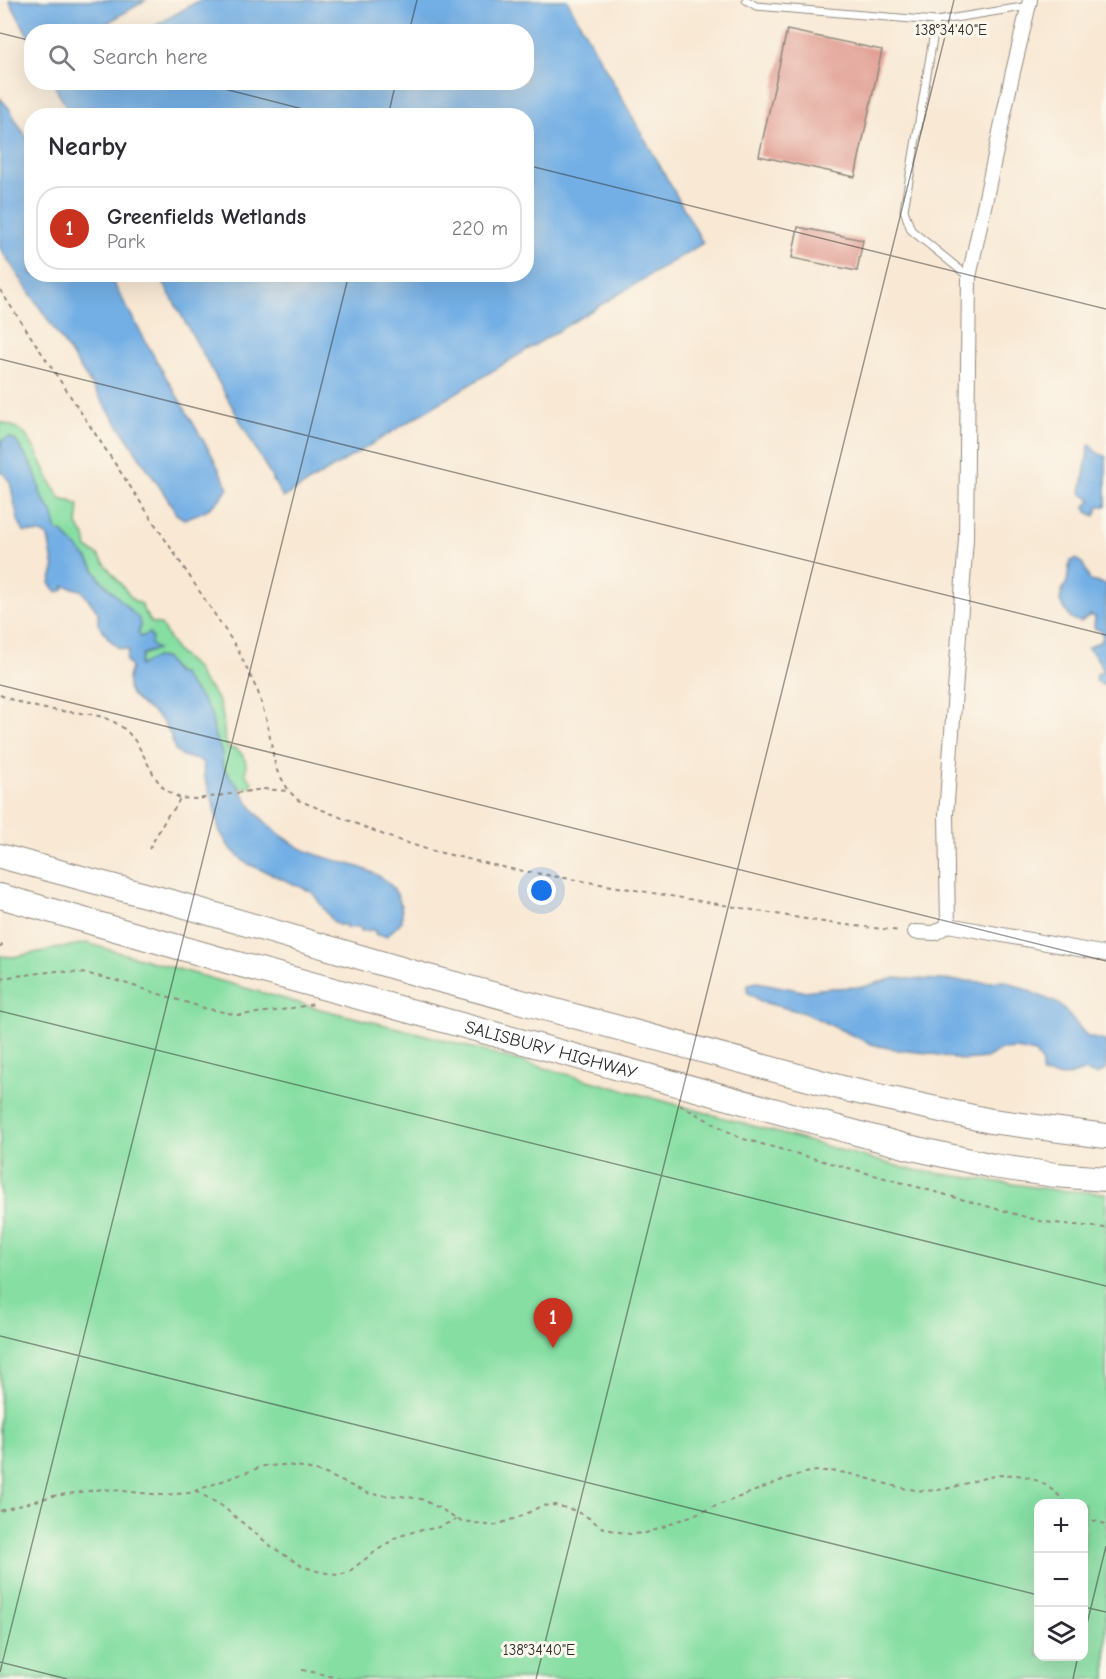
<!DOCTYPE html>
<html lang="en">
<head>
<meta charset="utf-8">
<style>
	:root { --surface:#fff; --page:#f7f7f7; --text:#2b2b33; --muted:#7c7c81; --line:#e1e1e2; --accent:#c8321e }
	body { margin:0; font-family:"Comic Neue",sans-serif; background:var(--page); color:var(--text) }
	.controls { position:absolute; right:18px; bottom:18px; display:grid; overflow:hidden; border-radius:12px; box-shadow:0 6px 24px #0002 }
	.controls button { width:54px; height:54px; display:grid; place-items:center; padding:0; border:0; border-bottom:2px solid var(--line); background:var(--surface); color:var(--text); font:30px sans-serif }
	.you { position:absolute; left:542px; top:891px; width:21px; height:21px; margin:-15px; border:4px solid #fff; border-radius:50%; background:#1a73e8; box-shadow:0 0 0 9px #1a73e833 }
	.badge { display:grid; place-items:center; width:39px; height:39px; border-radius:50%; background:var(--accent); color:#fff; font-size:20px; font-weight:700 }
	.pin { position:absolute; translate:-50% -50px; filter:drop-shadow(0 2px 3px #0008) }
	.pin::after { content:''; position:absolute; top:32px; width:21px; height:18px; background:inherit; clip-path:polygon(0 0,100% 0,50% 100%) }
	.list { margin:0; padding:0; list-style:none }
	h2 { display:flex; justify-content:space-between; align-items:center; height:78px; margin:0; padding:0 24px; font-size:26px }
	h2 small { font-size:20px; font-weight:400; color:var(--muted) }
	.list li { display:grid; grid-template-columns:39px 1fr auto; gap:18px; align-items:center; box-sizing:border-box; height:84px; margin:0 12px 12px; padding:0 12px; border:2px solid var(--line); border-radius:24px }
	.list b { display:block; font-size:22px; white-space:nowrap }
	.list p { margin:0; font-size:20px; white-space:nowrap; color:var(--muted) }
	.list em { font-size:20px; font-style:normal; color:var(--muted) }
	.icon { flex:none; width:33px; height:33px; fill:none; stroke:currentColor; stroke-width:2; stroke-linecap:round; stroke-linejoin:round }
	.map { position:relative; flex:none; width:1106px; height:1679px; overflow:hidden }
	.search { position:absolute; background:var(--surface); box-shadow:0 6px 24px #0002; left:24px; top:24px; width:510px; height:66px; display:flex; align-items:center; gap:15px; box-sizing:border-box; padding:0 21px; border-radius:24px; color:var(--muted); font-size:22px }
	.panel { position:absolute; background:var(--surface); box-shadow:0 6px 24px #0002; left:24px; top:108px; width:510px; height:174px; border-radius:24px }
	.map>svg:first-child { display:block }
	.green { fill:#86dea3; stroke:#588467; stroke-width:1.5; fill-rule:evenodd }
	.water { fill:#73afe4; stroke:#4f6d88; stroke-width:1.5 }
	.building { fill:#dd9085 }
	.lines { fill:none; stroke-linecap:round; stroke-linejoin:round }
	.lane-casing { stroke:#928a80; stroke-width:9 }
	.street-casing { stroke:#928a80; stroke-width:16 }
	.highway-casing { stroke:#928a80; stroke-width:26 }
	.path { stroke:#928a80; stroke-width:2; stroke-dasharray:4.5 4.5; stroke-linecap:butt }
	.lane { stroke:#fff; stroke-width:7 }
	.street { stroke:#fff; stroke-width:14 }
	.highway { stroke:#fff; stroke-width:24 }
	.ticks { fill:none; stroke:#2b2b2b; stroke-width:1.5; stroke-opacity:0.45 }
	.labels { text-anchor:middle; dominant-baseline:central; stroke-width:6; stroke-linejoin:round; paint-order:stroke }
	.street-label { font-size:18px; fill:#2b2b2b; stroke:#fbf7ec }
	.ticks-label { font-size:15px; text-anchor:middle; fill:#2b2b2b; stroke:#fbf7ec; stroke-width:6; stroke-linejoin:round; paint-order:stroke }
</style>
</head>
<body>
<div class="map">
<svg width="1106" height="1679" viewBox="0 0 1106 1679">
	<rect width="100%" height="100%" fill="#fbf7ec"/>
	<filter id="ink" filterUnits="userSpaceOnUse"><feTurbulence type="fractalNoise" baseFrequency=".0167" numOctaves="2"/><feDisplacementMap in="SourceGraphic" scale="12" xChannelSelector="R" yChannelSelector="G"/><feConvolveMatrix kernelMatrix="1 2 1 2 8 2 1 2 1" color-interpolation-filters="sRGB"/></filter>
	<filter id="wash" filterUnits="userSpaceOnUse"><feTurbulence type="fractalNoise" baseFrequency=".008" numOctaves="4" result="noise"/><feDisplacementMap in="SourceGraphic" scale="24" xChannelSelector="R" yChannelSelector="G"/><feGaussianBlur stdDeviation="1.35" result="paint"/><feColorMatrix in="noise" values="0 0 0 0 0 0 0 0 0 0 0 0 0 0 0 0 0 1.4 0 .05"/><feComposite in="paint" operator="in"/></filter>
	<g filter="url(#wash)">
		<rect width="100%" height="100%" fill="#f8e8d4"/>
		<path class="green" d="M0,422C7,424 15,426 21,431C39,446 46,481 62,500L70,501L79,505L77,525L85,536L87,548L98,555L134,601L142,604L143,610L151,622L161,625L177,652L196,668L201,679L212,691L219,703L223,717L225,740L228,748L237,749C245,757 248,763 245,774L252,782L251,787L240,788L227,773L222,762V754L215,737L211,715L195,690L187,684L182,675L177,673L165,658L156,657L139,667L142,655L157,649L151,645L149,633L141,638L138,634L140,626L138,619L100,579L88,559L57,531L52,512L41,496L39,485L0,445Z
			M86,943L320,1009L426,1035L908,1169L1055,1190L1106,1193V1679H0V956L13,957ZM1038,1504H1084V1656H1038Z"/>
		<path class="water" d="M9,0H146L94,31L32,32L31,41Z
			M200,0H567L703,243L283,498L159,275L526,274V116L71,115L54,85L58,82H526V32L146,31Z
			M0,98L8,107L31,145L32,274L109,275L160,367L212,455L228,488C215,508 206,511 184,519L176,514L171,504L0,248Z
			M9,437L16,441L34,469L39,485L41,496L52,512L57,531L62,532L88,559L100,579L139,619L140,626L138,634L141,637L149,633L152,638L151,645L157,649L142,654L139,666L156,657L166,659L176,673L182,674C190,689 205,698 211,715C213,722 213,730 215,737C217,743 221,748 222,754C223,757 222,760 222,763C225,774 234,781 240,789C244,794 246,800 250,805C261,820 278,834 294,844C331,869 405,859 402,921L387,936L375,935V930L361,931V927L346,928V925H338L332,920L312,892L246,863L229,847L219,830L214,805L204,776L203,762C195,758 182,758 177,752C173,748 173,740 170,734C169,731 165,726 163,722C147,702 118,702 131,668L126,660L129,650L119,648L109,639L98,624V612L81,590L64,586L63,590L57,592L50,583L54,569L48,537L41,533L24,532L18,520L10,482L3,473H0L1,441Z
			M1089,445H1092C1094,453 1098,454 1106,456C1106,473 1106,489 1106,506H1099L1095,516L1087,512L1085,506L1092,500L1081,493Z
			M1076,559L1083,564L1090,581L1106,584V683L1102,685L1095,680L1097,674L1103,671C1100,661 1095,654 1087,648L1101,641L1103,637L1101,631L1094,628L1095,617L1090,615L1081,622L1071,619L1060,601L1062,591L1067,582L1070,561Z
			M895,978L985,982L1006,981L1059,1004L1088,1037L1106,1041V1070L1096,1075L1084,1071L1064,1077L1042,1074V1063L1035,1053L1017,1049L1001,1050L986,1058L963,1060L928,1053L897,1050L871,1044L805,1013L762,1002L747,992L748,984L757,982L803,991L830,988L862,987Z"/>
		<g id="blocks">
			<path class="building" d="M787,30L882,50L855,177L759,156Z
				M798,227L863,240L857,271L792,258Z"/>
		</g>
	</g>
	<g filter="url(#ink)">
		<use href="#blocks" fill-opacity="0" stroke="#928a80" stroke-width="1.5"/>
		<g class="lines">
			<defs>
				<path id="lane" d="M746,0L756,6L936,21L1029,6
					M936,21L904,210L911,230L969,277"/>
				<path id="street" d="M948,925L946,815L966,539L969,277L1012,76L1030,0
					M915,932L935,933L948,925L1106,954"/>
				<g id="highway">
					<path d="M0,856L175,903L425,976L850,1090L991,1121L1106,1136"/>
					<path id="s1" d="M0,896L234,963L908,1147L993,1166L1056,1175L1106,1179"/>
				</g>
			</defs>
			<use href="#lane" class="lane-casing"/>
			<use href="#street" class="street-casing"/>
			<use href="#highway" class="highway-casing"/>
			<path class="path" d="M0,290L237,648L258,692L267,722L276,769L289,791L298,800L389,837L429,850L511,869L830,923L901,931
				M0,695C16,702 35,708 53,710C78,714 102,711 123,728C142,743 146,767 161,785C165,791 173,794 180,798
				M149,849L168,815L175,808L180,798L197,799L263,789L289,791
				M0,948L4,942
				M0,978L57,971L89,974L121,982L204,1008L238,1015L276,1011L314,1004
				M680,1105L740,1138L1044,1222L1106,1228
				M196,1491L222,1506L272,1547L302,1566L317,1571L337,1575L347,1573L376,1551L397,1537L416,1531L436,1528L456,1520
				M0,1511L53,1496L103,1489L162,1495L189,1493L264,1466L284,1465L303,1467L326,1474L367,1493L379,1495L401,1496L421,1499L443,1510L457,1520L493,1526L522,1516L541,1506L555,1505L573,1510L589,1518L601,1527L614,1531L630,1534L646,1533L661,1528C692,1515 724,1503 755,1491C776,1483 797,1472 820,1471C859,1469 898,1495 936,1490C951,1489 966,1483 981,1479C1016,1469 1042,1476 1067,1504
				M1084,1518L1106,1524
				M302,1670L318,1673L341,1679"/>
			<use href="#lane" class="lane"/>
			<use href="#street" class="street"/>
			<use href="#highway" class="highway"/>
		</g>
	</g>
	<path class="ticks" d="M409,32L417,0M0,33L32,41M197,82L330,116M388,116L396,82M526,165L1106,309M0,359L1106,635M0,685L1106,961M0,1011L1106,1286M0,1336L1038,1595M1084,1607L1106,1612M1084,1636L1106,1546M0,1662L67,1679M0,1672L349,274M536,1679L954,0M1073,1679L1078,1656"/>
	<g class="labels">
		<g class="street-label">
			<text stroke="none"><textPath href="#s1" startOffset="572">SALISBURY HIGHWAY</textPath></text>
		</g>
	</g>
	<g class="ticks-label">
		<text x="951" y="35">138°34'40"E</text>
		<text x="539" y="1655">138°34'40"E</text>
	</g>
</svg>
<div class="controls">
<button>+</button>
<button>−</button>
<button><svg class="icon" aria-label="layers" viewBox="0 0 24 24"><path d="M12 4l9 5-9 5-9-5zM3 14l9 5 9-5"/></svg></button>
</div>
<div class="you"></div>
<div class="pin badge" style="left:553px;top:1348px">1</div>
<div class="search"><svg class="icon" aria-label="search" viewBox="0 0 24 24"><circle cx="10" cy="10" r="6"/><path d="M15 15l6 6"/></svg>Search here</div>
<section class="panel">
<h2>Nearby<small></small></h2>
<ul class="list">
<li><span class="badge">1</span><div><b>Greenfields Wetlands</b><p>Park</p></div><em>220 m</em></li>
</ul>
</section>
</div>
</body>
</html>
